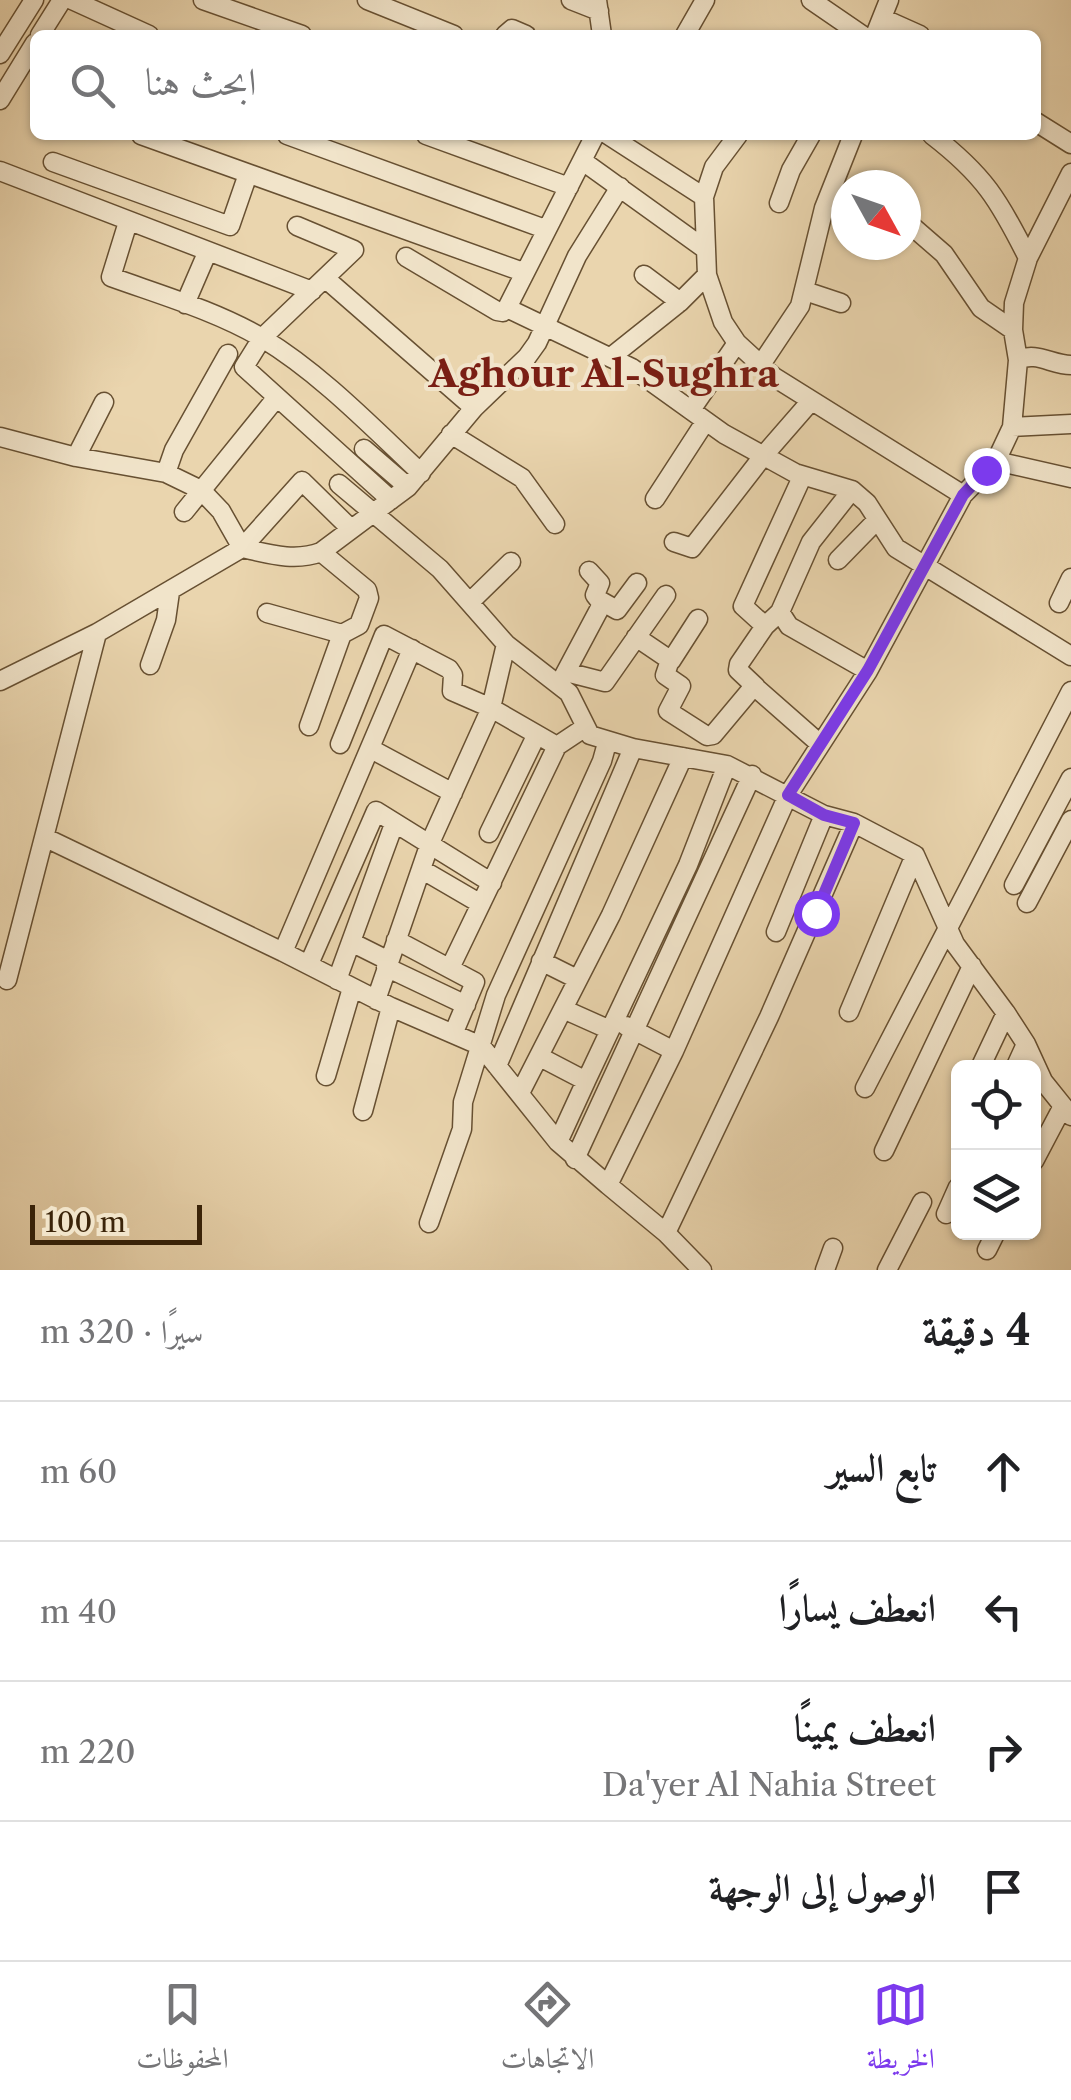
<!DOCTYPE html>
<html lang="ar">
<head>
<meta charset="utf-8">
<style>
	:root { --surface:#fff; --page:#f6f6f6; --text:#202124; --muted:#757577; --line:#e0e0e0; --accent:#7c3aed }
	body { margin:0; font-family:"Libre Caslon Text",Amiri,serif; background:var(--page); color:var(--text); direction:rtl }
	.controls { position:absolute; right:30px; bottom:30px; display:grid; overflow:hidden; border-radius:15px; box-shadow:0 2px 8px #0004 }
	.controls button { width:90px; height:90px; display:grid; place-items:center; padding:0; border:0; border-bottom:2px solid var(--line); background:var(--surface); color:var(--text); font:50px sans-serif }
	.compass { position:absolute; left:831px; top:170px; width:90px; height:90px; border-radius:50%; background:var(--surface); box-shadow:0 2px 8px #0004; rotate:130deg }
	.scale { position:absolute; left:30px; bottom:25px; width:172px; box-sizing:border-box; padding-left:10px; border:5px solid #3b2409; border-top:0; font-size:28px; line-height:35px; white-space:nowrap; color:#3b2409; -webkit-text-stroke:8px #f1e4ca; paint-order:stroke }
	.stop { position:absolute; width:30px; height:30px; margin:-22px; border:8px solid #7c3aed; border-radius:50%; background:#fff }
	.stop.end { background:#7c3aed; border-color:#fff; box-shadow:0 2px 10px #0008 }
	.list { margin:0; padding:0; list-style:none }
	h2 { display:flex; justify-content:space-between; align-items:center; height:130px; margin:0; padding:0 40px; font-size:42px }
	h2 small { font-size:32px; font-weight:400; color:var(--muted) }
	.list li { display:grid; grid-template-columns:65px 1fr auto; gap:30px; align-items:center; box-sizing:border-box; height:140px; padding:0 40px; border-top:2px solid var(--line) }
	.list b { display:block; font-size:38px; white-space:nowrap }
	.list p { margin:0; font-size:32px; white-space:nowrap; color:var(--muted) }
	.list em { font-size:32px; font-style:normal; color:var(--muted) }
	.icon { flex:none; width:55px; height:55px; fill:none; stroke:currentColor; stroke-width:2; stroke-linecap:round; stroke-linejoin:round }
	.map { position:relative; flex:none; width:1071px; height:1270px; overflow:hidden; direction:ltr }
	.search { position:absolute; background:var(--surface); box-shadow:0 2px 8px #0004; left:30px; right:30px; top:30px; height:110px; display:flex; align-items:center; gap:25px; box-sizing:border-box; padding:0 35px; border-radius:15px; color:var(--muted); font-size:38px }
	.sheet { height:690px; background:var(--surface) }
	nav { display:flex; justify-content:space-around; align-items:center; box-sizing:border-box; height:140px; border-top:2px solid var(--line); background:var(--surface); font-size:28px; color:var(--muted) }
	nav a { display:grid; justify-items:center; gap:5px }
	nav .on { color:var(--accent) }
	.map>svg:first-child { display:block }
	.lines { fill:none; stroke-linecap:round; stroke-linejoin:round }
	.minor-casing { stroke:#675032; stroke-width:21 }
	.minor { stroke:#f1e4ca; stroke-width:18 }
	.route { stroke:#7c3aed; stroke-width:12 }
	.labels { text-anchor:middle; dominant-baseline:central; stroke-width:8; stroke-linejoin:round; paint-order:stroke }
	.quarter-label { font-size:38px; font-weight:bold; fill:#7a1f14; stroke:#f1e4ca }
</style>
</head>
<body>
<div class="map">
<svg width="1071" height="1270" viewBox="0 0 1071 1270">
	<rect width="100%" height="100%" fill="#ead5ae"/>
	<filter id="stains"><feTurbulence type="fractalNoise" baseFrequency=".002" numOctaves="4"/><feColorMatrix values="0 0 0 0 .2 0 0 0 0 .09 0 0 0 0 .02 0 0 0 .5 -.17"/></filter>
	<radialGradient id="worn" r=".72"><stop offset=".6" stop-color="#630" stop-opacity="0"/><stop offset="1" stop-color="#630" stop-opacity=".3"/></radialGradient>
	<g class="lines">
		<defs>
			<path id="minor" d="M72,0L149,35
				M203,0L302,35
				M367,0L454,35
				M571,0L599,11
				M597,0L602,35
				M811,0L862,35
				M882,18L920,35
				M40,35L62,0
				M505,35L512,29L526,35
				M685,35L705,0
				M875,35L889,0
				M0,54L34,0
				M0,100L35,43
				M1036,122L1071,144
				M141,135L523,272
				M287,135L545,229
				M426,135L569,187
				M608,135L704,197
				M738,135L714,167L704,197L707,275L723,322L737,343L774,377L963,495
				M932,135C984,175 999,200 1028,258
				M53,162L230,226L248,174
				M584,162L705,249
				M0,171L312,291
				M779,203L791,170L811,135
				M906,221L944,254L981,308L1013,330
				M128,222L111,277C161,295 216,311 262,338C320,373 372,427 421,473
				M297,226L354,250L262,338L244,367L391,500
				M406,257L497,311L503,312L507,308
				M644,275L680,302
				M326,279L474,408
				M805,291L841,303
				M185,304L207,253
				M507,308L632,368L724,434L795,473L852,490L867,503L896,548L1071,656
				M507,308L595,135
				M611,357L680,302L707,275
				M1018,360C1036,351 1052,365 1071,365
				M760,366L800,306L824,208L853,135
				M691,410L737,343
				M1012,427L1071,424
				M451,434L522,478L555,524
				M0,437L76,457L166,473L201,490L221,511L242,548
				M364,449L408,487
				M76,457L104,402
				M996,461L1071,478
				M166,473L174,450L228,354
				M339,484L440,569L506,644L569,693L590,735L633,748L727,765L824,815L854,823L769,1017L666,1233
				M655,499L705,422
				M184,512L277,397
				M674,542L692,548L764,455L811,401
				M242,548C269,554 295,562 321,552L408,487L474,408L527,357L537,343L577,256L620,187
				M838,560L877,520
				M601,601L617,610L637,583
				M470,602L511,562
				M1059,603L1071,578
				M780,612L789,626L868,671
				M267,613L342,634L359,625L369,598L367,590L321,552
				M765,626L743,606L802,477
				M636,637L670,660L665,675L681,686L668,711L707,736L713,735L754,686L820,744
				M412,649L283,952L391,1007L481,1046L558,1142L608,1185L674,1051L788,795L868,671L963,495L996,461L1012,427L1018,360L1013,330L1014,303L1028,258L1071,173
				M671,661L698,619
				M150,665L166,620L170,592
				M566,672L605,682L666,595
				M0,681L97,633L242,548L302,481L350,528
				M561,681L602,604L595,595L600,583L589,571
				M756,687L738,670L739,664L765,626L780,612L811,542L852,490
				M309,726L342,634
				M340,744L384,635L449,669L453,675L452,691L491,708L557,746
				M371,749L453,793
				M854,823L915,855L955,944L1006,1013L1026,1044L1043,1081L1071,1116
				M489,833L536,736
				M46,838L283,952
				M421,869L481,904
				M1014,885L1071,778
				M1027,903L1071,820
				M776,932L824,815
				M396,940L475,982L454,1032
				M351,942L389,961
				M541,961L577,979
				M309,964L376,811L492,883
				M386,967L466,1005
				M450,968L557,746L584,728
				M7,980L97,633
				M337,980L394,824
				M376,1000L430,843L491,708L506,644
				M563,1009L610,1030
				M849,1012L915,855
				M626,1026L674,1051
				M540,1057L586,1081L558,1142
				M497,1066L633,748
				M980,1068L1006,1013
				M1015,1068L1026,1044
				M326,1076L352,988
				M586,1081L688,865L727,765
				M865,1088L1071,691
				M520,1093L611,915L683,757
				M363,1111L391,1007
				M884,1151L972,966
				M575,1159L752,775
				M1034,1161L1063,1106
				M608,1185L666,1233L702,1270
				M946,1214L958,1187
				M429,1223L462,1129L463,1102L496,995L602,761L607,743
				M987,1250L996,1232
				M825,1270L833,1248
				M887,1270L922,1202"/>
		</defs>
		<use href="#minor" class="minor-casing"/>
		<use href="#minor" class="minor"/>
	</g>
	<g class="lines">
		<path class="route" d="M816,913L854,823L824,815L788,795L868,670L963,495L986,470"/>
	</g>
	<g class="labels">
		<g class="quarter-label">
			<text x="604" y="373">Aghour Al-Sughra</text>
		</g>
	</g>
	<rect width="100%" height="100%" filter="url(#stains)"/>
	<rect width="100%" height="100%" fill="url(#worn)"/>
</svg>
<div class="controls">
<button><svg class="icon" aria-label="locate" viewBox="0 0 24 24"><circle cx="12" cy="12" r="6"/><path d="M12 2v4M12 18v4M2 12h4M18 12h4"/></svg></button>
<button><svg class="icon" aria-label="layers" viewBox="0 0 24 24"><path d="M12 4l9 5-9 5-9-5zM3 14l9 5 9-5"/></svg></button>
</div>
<svg class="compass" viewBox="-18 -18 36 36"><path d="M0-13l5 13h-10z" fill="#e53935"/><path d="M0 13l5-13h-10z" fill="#757577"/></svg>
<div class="scale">100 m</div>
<div class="stop" style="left:816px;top:913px"></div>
<div class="stop end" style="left:986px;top:470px"></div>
<div class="search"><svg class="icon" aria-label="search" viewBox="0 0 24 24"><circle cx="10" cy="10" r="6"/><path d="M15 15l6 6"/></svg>ابحث هنا</div>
</div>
<section class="sheet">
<h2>4 دقيقة<small>سيرًا · 320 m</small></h2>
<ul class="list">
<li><svg class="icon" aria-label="ahead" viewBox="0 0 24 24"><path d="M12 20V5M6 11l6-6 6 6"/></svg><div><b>تابع السير</b></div><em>60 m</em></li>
<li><svg class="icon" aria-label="left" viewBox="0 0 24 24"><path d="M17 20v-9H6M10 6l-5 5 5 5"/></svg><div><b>انعطف يسارًا</b></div><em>40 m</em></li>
<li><svg class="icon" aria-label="right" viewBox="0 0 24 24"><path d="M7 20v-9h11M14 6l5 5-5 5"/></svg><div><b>انعطف يمينًا</b><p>Da'yer Al Nahia Street</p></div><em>220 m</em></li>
<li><svg class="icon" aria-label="arrive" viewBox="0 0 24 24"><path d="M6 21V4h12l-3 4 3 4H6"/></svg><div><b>الوصول إلى الوجهة</b></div></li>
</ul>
</section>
<nav>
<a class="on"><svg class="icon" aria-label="map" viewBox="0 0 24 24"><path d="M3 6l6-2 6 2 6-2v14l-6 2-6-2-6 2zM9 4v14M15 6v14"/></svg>الخريطة</a>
<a><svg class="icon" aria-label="directions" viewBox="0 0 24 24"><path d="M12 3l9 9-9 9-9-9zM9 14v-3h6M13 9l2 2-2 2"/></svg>الاتجاهات</a>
<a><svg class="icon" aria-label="saved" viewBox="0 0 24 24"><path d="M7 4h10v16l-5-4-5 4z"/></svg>المحفوظات</a>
</nav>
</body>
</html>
